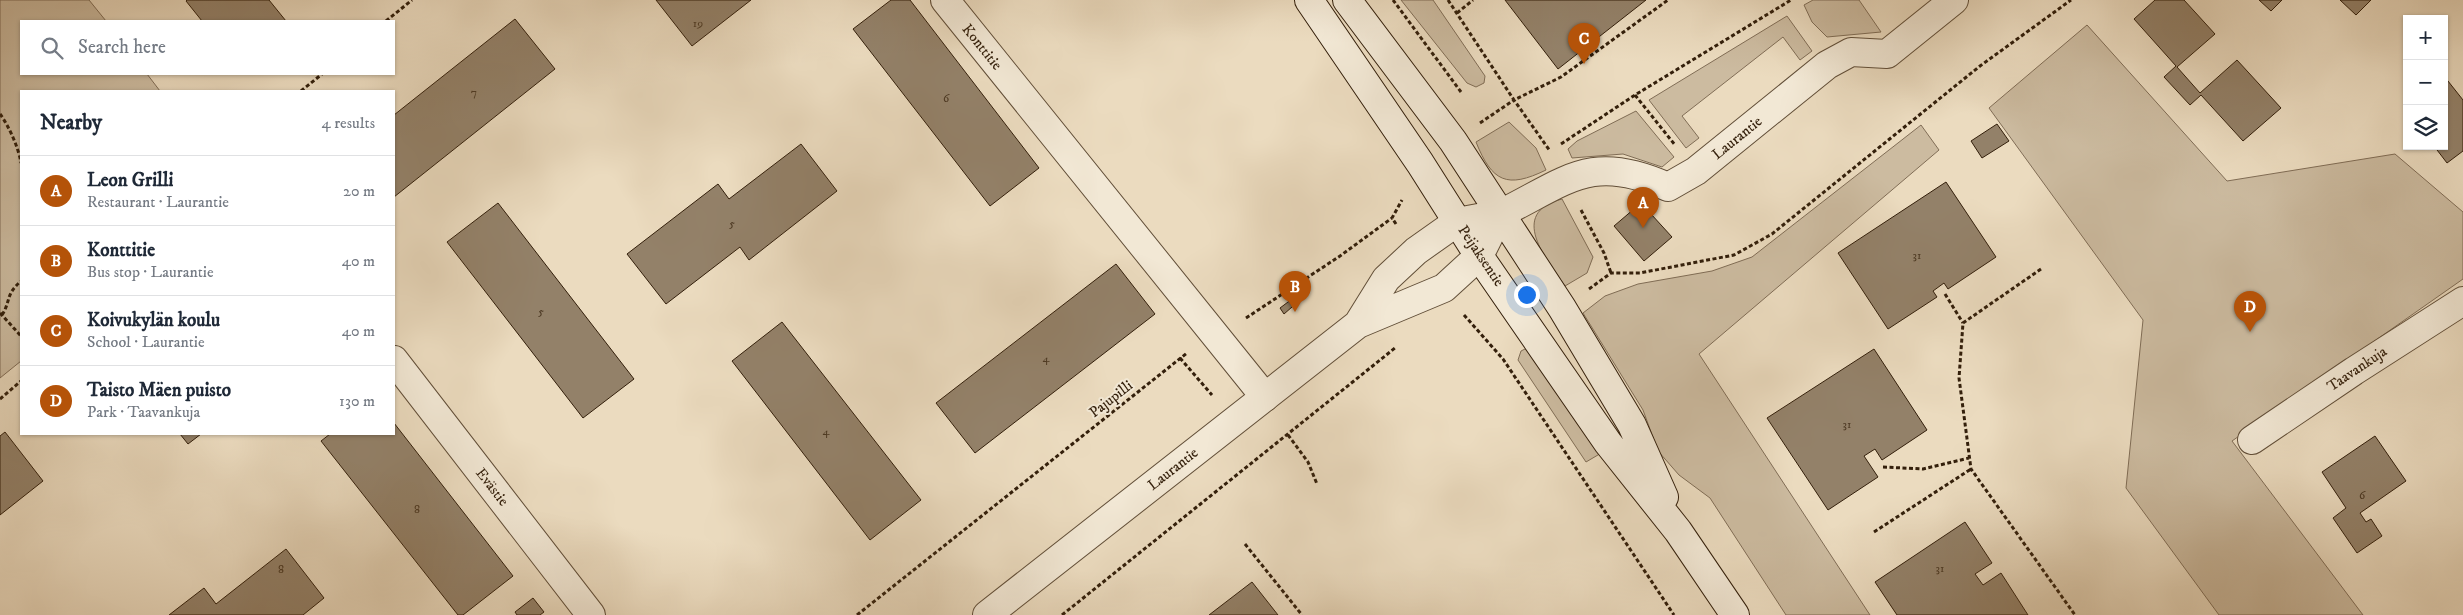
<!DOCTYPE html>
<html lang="en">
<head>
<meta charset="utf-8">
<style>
	:root { --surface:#fff; --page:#f6f6f7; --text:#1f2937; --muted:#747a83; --line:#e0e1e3; --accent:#b45309 }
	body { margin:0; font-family:"IM FELL DW Pica",serif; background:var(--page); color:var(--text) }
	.controls { position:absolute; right:15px; top:15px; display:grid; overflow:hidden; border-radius:0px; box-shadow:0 1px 4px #0004 }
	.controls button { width:45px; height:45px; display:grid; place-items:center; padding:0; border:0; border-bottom:1px solid var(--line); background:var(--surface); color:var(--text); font:25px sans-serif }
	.you { position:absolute; left:1526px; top:294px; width:18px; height:18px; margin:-12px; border:4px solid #fff; border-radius:50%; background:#1a73e8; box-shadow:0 0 0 8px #1a73e833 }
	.badge { display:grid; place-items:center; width:32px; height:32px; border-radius:50%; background:var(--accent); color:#fff; font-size:16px; font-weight:700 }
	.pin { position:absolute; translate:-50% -41px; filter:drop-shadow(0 1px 2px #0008) }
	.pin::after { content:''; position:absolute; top:26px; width:18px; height:15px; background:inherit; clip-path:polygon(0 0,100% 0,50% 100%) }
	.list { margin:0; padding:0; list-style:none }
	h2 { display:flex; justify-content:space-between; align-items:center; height:65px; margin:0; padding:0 20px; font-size:21px }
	h2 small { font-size:16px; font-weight:400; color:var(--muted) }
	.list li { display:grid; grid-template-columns:32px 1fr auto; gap:15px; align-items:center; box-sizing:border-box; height:70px; padding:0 20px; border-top:1px solid var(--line) }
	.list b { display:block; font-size:19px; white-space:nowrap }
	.list p { margin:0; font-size:16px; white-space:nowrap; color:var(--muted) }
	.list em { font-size:16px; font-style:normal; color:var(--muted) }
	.icon { flex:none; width:28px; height:28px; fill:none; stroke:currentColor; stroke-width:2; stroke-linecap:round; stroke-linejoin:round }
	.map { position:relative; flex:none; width:2463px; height:615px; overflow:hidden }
	.search { position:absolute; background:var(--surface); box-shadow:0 1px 4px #0004; left:20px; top:20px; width:375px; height:55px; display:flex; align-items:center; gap:12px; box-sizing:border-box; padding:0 18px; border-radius:0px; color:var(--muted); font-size:19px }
	.panel { position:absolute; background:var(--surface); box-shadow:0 1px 4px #0004; left:20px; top:90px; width:375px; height:345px; border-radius:0px }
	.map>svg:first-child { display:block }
	.green { fill:#ccbba0; stroke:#806d56 }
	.building { fill:#938169; stroke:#331f0b }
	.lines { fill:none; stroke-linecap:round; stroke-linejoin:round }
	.minor-casing { stroke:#614e38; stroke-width:30 }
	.tertiary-casing { stroke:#614e38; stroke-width:30 }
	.secondary-casing { stroke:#331f0b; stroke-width:30 }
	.path { stroke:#331f0b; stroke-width:3; stroke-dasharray:4 2.5; stroke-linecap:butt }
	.minor { stroke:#f2e8d5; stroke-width:28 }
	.tertiary { stroke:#f2e8d5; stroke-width:28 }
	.secondary { stroke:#f2e8d5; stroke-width:28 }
	.labels { text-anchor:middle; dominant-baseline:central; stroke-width:4; stroke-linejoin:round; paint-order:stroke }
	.number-label { font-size:12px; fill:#4b3822 }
	.street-label { font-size:15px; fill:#331f0b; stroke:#f2e8d5 }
</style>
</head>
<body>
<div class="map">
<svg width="2463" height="615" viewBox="0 0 2463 615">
	<rect width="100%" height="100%" fill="#ebdbbf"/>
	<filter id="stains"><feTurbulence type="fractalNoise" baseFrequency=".004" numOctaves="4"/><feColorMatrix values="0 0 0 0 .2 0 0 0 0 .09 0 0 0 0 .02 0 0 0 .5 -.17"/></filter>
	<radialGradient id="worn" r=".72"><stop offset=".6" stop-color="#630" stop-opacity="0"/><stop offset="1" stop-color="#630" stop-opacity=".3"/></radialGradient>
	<path class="green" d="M0,0H89L106,21H21V74H147L160,91H21V361L0,378Z
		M1401,0H1433L1485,76L1484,83L1476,87L1467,83Z
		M1813,0H1859L1881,32L1827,37L1812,22L1804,5Z
		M1787,16L1812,51L1800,60L1783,37L1682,116L1699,138L1686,148L1649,100Z
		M2087,25L2227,181L2395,154L2463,212V279L2232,441L2363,615H2219L2126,488L2143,320L1989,108Z
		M1636,111L1674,157L1662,167L1623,154L1572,158L1568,149L1577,141Z
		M1509,122L1536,148L1546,170C1507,189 1492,182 1476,142Z
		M1921,125L1939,150L1699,354L1870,615H1786L1710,498L1679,475L1658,451L1643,410L1583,313L1605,296L1638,284L1712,271L1752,257Z
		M1562,199L1593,257L1587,273L1565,286C1547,260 1507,213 1562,199Z
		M1529,347L1603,452L1586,462L1518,360L1521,351Z"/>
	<path class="building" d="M187,0H269L286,21H202L186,1Z
		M656,0H751L692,46Z
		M891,0H910L1039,168L990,206L853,29Z
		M1505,0H1646L1558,69Z
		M2155,0H2184L2215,34L2177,67L2200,93L2237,60L2281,108L2243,141L2201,95L2190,105L2164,77L2176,66L2134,19Z
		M2259,0H2282L2271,11Z
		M2340,0H2371L2356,15Z
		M515,19L555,69L394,197V115Z
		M2444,76L2463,100V151L2447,163L2434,146H2444Z
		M1997,124L2009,141L1982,158L1971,141Z
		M801,144L837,191L749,260L740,247L666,304L627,254L718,184L729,199Z
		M1946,182L1996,257L1948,289L1944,283L1933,291L1937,297L1888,329L1838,253Z
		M498,203L634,379L583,418L447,242Z
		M1641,203L1672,237L1644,261L1614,226Z
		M1116,264L1155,314L975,453L936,403Z
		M1296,296L1300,300L1284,314L1280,308Z
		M782,322L921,500L870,540L732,361Z
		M1874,349L1927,430L1882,460L1875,449L1864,456L1878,477L1828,510L1767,418Z
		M394,423L513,576L463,615H458L321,441L330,434H394Z
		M5,432L43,481L0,515V436Z
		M180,434H201L188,444Z
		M2375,436L2406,481L2360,513L2366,522L2371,519L2382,536L2357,553L2333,518L2346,508L2322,472Z
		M1965,522L1992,563L1975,574L1983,585L2001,573L2028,615H1897L1875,582Z
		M286,549L324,598L303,615H169L204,588L216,604Z
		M1252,582L1278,615H1209Z
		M533,598L544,612L540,615H517L515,612Z"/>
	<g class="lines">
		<defs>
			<path id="minor" d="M945,0L1265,397
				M1500,214C1567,181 1591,152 1668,187L1696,171L1827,65L1851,52L1887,54L1954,0
				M394,360L591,615
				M2252,440L2354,371L2463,301"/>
			<path id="tertiary" d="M1358,324L1386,279L1416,251L1457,222L1500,214
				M987,615L1358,324L1444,288L1479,256L1500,214"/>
			<path id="secondary" d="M1309,0L1420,163L1479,256L1608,443L1678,531L1735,615
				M1347,0L1453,141L1562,308L1632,425L1664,497"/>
		</defs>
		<use href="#minor" class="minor-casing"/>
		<use href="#tertiary" class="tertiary-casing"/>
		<use href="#secondary" class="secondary-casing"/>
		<path class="path" d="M1393,0L1461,92
			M1448,0L1514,100L1561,77L1668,0
			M1457,13L1473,0
			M386,21L412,0
			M301,91L322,74
			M1635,95L1675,145
			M0,114C9,126 19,149 21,163
			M1480,123L1514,100L1550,151
			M1561,144L1635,95L1791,0
			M1581,210L1604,253L1611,273
			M1396,224L1392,218L1402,200
			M2041,269L1963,323L1959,378L1971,469L2075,615
			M1589,289L1611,273H1640L1734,255L1772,234L1980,66L2071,0
			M1945,294L1963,323
			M0,313L21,336
			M2,315C11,301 5,295 21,281
			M1464,315L1503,359L1674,615
			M1246,318L1340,256L1392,218
			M1180,358L1212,395
			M0,399L21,381
			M1288,435L1308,462L1317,484
			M1883,467L1923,469L1969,458
			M1874,532L1971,469
			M1245,544L1302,615
			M857,615L1187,353
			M1062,615L1395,348"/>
		<use href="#minor" class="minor"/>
		<use href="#tertiary" class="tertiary"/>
		<use href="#secondary" class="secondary"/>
	</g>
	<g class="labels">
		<g class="number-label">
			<text x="698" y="23">19</text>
			<text x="474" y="92">7</text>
			<text x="946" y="98">6</text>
			<text x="732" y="223">5</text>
			<text x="1917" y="255">31</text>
			<text x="541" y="311">5</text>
			<text x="1046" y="358">4</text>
			<text x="1847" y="424">31</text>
			<text x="826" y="431">4</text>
			<text x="2362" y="495">6</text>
			<text x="417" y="509">8</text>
			<text x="1940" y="568">31</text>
			<text x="281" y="569">8</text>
		</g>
		<g class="street-label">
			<text transform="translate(982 47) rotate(51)">Konttitie</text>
			<text transform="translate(1737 138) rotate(-39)">Laurantie</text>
			<text transform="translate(1481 256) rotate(56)">Peijaksentie</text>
			<text transform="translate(2357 369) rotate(-34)">Taavankuja</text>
			<text transform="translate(1111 399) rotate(-38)">Pajupilli</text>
			<text transform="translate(1173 469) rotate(-38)">Laurantie</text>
			<text transform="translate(492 487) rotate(52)">Evästie</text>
		</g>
	</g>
	<rect width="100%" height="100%" filter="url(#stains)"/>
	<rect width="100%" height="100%" fill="url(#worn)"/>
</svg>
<div class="controls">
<button>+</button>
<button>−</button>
<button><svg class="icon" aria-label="layers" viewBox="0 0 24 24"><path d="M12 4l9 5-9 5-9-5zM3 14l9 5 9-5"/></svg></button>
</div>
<div class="you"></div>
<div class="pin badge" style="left:1643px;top:228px">A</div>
<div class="pin badge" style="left:1295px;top:312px">B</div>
<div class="pin badge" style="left:1584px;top:64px">C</div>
<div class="pin badge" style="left:2250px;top:332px">D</div>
<div class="search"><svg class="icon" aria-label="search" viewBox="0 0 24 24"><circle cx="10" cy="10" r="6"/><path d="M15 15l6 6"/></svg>Search here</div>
<section class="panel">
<h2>Nearby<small>4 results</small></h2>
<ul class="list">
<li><span class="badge">A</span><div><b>Leon Grilli</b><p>Restaurant · Laurantie</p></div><em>20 m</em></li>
<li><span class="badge">B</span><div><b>Konttitie</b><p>Bus stop · Laurantie</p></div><em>40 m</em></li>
<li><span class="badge">C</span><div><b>Koivukylän koulu</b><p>School · Laurantie</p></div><em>40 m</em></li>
<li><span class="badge">D</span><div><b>Taisto Mäen puisto</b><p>Park · Taavankuja</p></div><em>130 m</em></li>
</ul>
</section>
</div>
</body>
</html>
